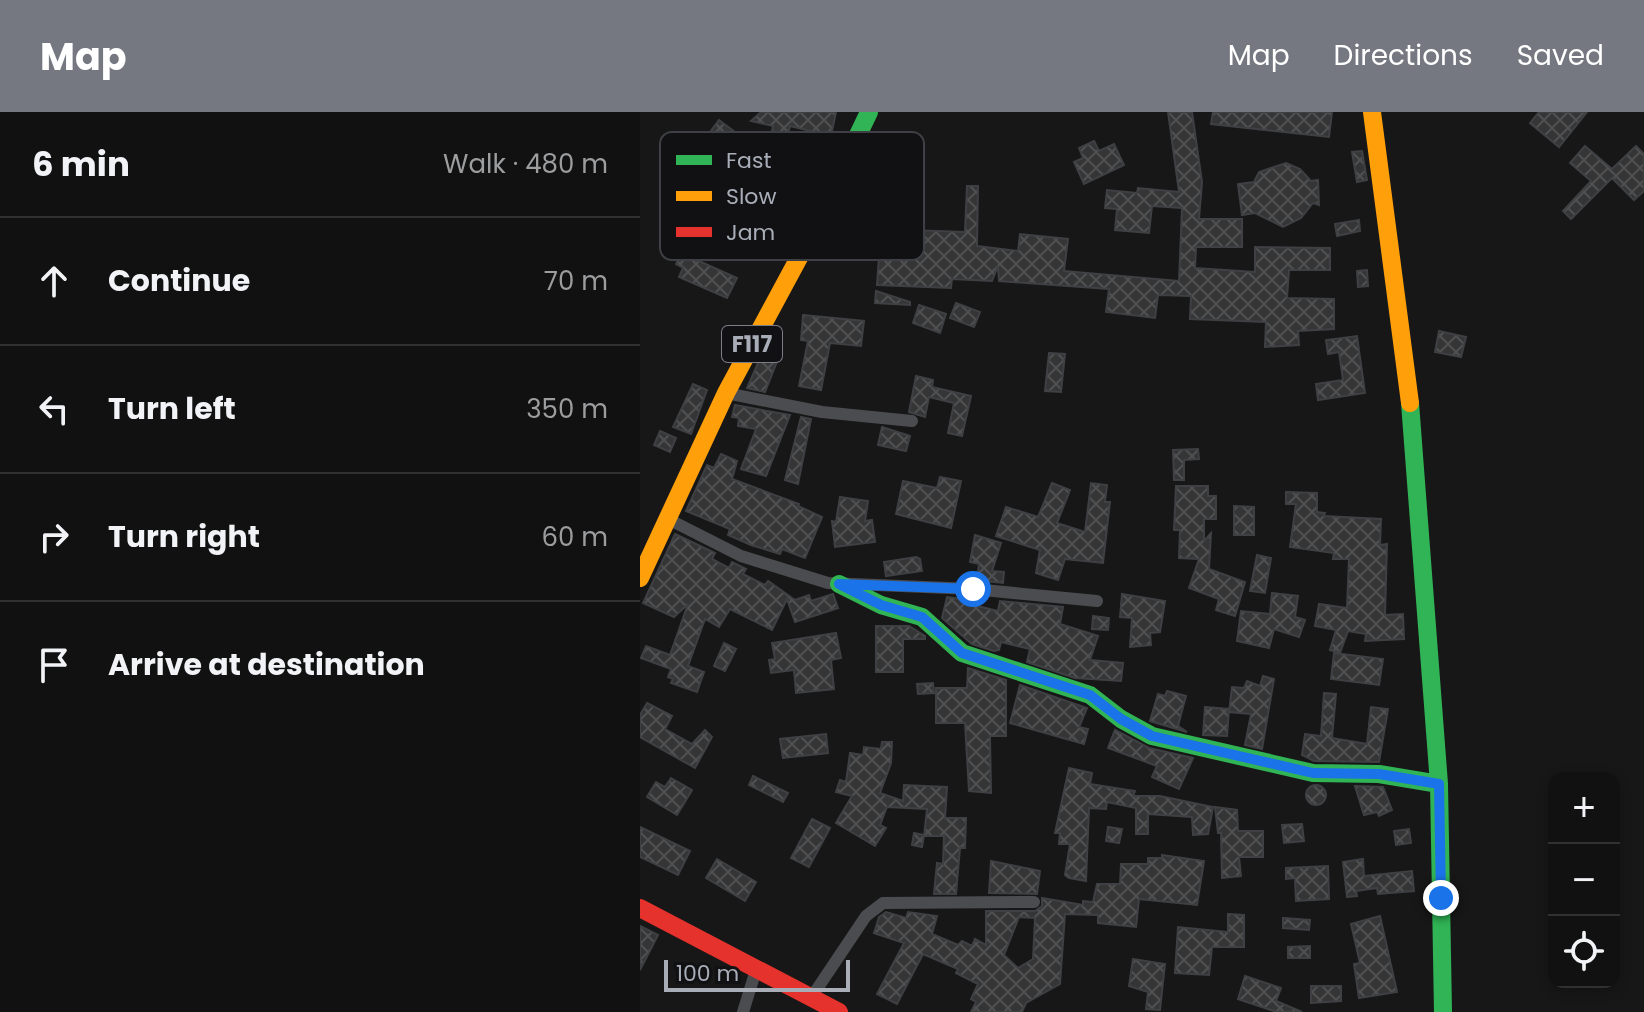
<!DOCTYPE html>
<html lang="en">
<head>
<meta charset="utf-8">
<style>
	:root { --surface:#111; --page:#1e1f1f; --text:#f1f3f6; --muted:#9c9d9f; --line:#303131; --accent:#757880 }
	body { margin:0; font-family:Poppins,sans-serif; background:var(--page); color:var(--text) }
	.controls { position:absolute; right:24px; bottom:24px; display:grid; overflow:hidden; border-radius:16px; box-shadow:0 4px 12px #0003 }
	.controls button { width:72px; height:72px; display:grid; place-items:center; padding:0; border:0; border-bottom:2px solid var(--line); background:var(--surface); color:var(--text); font:40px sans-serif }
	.scale { position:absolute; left:24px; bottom:20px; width:186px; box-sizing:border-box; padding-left:8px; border:4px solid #a8adb8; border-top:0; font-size:22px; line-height:28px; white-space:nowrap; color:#a8adb8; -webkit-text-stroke:6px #111113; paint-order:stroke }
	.stop { position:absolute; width:24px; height:24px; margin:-18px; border:6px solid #1a73e8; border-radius:50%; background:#fff }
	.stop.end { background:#1a73e8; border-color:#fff; box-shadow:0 2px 8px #0008 }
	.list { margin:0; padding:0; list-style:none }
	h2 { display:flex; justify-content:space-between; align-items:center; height:104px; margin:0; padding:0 32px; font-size:34px }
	h2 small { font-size:26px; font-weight:400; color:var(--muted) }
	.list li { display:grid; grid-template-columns:52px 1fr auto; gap:24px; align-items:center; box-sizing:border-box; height:128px; padding:0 32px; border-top:2px solid var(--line) }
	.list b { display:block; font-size:30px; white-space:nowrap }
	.list em { font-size:26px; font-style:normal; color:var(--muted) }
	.icon { flex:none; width:44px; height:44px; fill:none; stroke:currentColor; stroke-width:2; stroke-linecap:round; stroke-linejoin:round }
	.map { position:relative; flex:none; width:1004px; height:900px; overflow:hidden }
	header { display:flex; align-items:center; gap:48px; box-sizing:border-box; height:112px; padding:0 40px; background:var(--accent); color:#fff }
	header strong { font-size:38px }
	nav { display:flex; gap:44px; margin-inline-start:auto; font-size:28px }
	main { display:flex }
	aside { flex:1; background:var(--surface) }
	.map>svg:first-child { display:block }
	.building { fill:url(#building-cross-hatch); stroke:#3f4043; stroke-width:2; fill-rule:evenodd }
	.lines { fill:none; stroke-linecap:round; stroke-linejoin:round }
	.street { stroke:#4b4c50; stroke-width:12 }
	.fast { stroke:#30b455; stroke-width:18 }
	.slow { stroke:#ff9f0a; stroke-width:18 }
	.jam { stroke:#e5322d; stroke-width:18 }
	.route { stroke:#1a73e8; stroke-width:10 }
	.labels { text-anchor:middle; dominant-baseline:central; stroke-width:6; stroke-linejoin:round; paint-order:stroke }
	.shield { fill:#111113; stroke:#7b7e86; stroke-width:2 }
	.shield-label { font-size:22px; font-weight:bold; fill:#a8adb8 }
	.key { fill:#111113; stroke:#3e4045; stroke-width:2 }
	.key-label { font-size:22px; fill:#a8adb8 }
</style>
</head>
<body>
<header>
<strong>Map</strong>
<nav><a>Map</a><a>Directions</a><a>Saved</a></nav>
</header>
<main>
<aside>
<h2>6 min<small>Walk · 480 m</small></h2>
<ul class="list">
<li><svg class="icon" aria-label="ahead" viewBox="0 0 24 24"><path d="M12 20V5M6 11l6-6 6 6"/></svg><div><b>Continue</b></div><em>70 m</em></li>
<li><svg class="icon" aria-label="left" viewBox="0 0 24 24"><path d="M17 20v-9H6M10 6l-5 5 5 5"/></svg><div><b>Turn left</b></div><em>350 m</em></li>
<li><svg class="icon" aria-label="right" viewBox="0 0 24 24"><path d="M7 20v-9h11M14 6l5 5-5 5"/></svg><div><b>Turn right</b></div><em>60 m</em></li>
<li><svg class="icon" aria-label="arrive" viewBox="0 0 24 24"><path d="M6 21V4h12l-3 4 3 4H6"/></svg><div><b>Arrive at destination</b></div></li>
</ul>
</aside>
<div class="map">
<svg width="1004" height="900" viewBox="0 0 1004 900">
	<defs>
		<pattern id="building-cross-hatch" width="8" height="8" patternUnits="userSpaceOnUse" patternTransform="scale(2)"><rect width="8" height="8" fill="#353536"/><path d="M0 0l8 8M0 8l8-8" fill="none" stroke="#4f5051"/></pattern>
	</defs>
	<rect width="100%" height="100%" fill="#171717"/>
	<path class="building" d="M121,0H196L191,24L150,14L148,22L132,19L133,14L111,9Z
		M528,0H552L562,70L559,107H602V135H556L555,156L615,160V135L690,136V158H649L647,186L694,187V217L658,219L659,233L625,235L626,210L550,207L551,184L518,183L515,206L466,200L469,177L359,169L358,154L352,169L312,167L311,176L237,173L239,145L213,146L212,116L325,120L327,74H338L337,134L378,139L380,122L428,127L424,159L539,169L542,96L512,94L509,121L475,118L477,97L465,96L467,78L497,81L498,76L539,80Z
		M573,0H692L689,25L571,12Z
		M899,0H947L919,35L890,11Z
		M79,8L103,26L87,34L85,31L41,57L34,44L62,31Z
		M454,29L459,39L474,32L484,53L444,72L434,50L443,46L439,36Z
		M945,34L972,57L996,34L1004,42V79L994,88L972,66L931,107L923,99L951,69L930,51Z
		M722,39L727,68L717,70L712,40Z
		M646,51L660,57L671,69L678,68L679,93L673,91L661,106L643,115L615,101L602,103L598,72L614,70L619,60Z
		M719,108L720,119L697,124L695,112Z
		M41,141L97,166L87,186L39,165L43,156L36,152Z
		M727,158L728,174L718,175L717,159Z
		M236,179L270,190V193L235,191Z
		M316,191L340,200L334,215L310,206Z
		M279,193L306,202L300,221L273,211Z
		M163,203L224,209L221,234L190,231L181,278L159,274L168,229L161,228Z
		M799,219L826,225L821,245L795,240Z
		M717,224L725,281L678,288L676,272L703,268L699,240L688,242L686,228Z
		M409,241L425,242L421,280L405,279Z
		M122,242L138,247L125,280L107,276Z
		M276,264L293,268L292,275L331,284L322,324L308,321L314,291L289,285L285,305L269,300Z
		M53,272L67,278L51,322L33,315Z
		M95,293L150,303L126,364L101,357L116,317L98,314L99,306L92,305Z
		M161,305L171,307L158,372L145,368Z
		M242,315L270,324L266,339L238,333Z
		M20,319L36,326L30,340L14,333Z
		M558,337L559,347L544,348V368H534L533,338Z
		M81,342L97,349L92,367L159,392L158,394L182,405L165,446L142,437L140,442L111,433L88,423L90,417L46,399L67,353L74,356Z
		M300,365L321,369L311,416L256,402L263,369L297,376Z
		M412,371L430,378L417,411L445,420L451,371L467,373L465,390H470L463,451L425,447L418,468L396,461L400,438L356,424L366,395L398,405Z
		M536,374H568V384H576V407H564V429L571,421L569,457L605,470L595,504L576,498L579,487L549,476L559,447L539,446L540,418H534Z
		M646,380L677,381V400L685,401L684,404L741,407L740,433L747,432L745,503L763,502L764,527L725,529L726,522L708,519L700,541L690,538L696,518L675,514L679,492L707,496L709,447H693L694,441L650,435L656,392H646Z
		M200,385L228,389L225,409L232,408L235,430L195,435L192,409L196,410Z
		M594,394L614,395V423H594Z
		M35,422L75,441L72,447L89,456L92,450L106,457L103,462L125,473L128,469L155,488L169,483L171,489L193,482L198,496L155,510L147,487L132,518L90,497L79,515L65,507L48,554L64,560L57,580L31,571L33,567L28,565L31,557L1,546L6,534L30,543L48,492L34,505L3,491Z
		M335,423L361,431L352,459L364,460L363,471L337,468L339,452L330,450Z
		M617,443L631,446L625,481L610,479Z
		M276,445L280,447L282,459L246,464L244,450Z
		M632,481L658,484L655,505L665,508L659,525L634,517L629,536L597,529L601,499L630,502Z
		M482,482L525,489L520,520L510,521L511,533L490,535L492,506L480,505Z
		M307,485L334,489L333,493L358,499L360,489L423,495L420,512L458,524L450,548L483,551L481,569L435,566L387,550L390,537L361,530L359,538L354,539L332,532L302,506Z
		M453,504L469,506L468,518L452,517Z
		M236,514H269L285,524V527H263V560H236Z
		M196,521L201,546L191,548L194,577L156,581L154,558L131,561L129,548L135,547L132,531Z
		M84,531L96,537L85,559L74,554Z
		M694,541L743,547L739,573L691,567Z
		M328,556L366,568V624H350L351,681L329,679L325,611H296V576H327Z
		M623,564L634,567L622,637L605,633L611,602L589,600L592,575L604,576L607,569L620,574Z
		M293,571L294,581L278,582L277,572Z
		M380,573L447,596L439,615L448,617L444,632L370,611Z
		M527,579L546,584L538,614L547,620L510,609L518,582L525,584Z
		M684,581L696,582L692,626L727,632L731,595L748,597L739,650L674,649L662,643L665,622L681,624Z
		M7,591L32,604L25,617L52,632L65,618L72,625L55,656L0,625V603Z
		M565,595L589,597L587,624L563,623Z
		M475,618L509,636L553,646L539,677L512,665L517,654L468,636Z
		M186,622L188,641L143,646L140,627Z
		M242,630H252L251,651L240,681L263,689L264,673L307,675L305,706H326L325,736H320L316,782H294L297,751L303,752L304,724H284L287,697L247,695L240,713L246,716L235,734L196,711L212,684L196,680L200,668L206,670L210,641L223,643L224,635L241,637Z
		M429,656L452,661L450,672L495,679L493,684H520L573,695L568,722L553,723L552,705L508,702V722H496V696L467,690L466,697L449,696L446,769L429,766L425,763L430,732H419L420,721H415Z
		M113,664L148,681L143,690L109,673Z
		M31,666L52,678L37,703L7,685L16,670L25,675Z
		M666 683a10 10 0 1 1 20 0a10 10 0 1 1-20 0Z
		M715,674L743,675L752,698L739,704L737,700L724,703Z
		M575,695L597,698L598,719H623V745H599L601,764L582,766L581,721H578Z
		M172,707L190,716L169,755L151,746Z
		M662,712L664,729L644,731L642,713Z
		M0,715L50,739L38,763L0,745Z
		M468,715L482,717L479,731L466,729Z
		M769,717L771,731L756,733L754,719Z
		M274,721L284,723L282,735L272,733Z
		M522,743L564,749L557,793L499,787L496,815L458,811V803L425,802L420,872L386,891L382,900H331L336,890L331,887L338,872L316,861L318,857L283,842L257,892L237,882L264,831L234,821L239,805L246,800L266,806L268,800L297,804L292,822L318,833L322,829L332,834L335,827L346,833V799H395L402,794V786L443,793V789L453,790L457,772H480L481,752H508V746H522ZM379,805L395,806L393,847L378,856L364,843Z
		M77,747L116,770L105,789L66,766Z
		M723,747L724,764L772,759L774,779L738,782L737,776L716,779L717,784L707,785L703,750Z
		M351,749L400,759L397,782L349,781Z
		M688,754L689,787L656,789L655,766L646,767V756Z
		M588,802L604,803V835H572L569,863L535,861L538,815L588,820Z
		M740,804L757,880L719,886L714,852L720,851L711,812Z
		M643,806L670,808L669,818L643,816Z
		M0,814L18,823L0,858Z
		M670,834V846H648V835Z
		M493,847L525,852L520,898L506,897L508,880L489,874Z
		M605,864L641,876L636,889L662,900H637L598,887Z
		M671,874H701V889L671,891Z"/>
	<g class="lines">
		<path class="street" d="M86,281L182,300L272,309
			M28,407L101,444L188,471L333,477L457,489
			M171,886L226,804L243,791L394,790
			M103,900L116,858"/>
		<path class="fast" d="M162,140L229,0
			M770,291L799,672L803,900
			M199,472L241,493L282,505L322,541L450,583L481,607L512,624L673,661L739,662L799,672"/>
		<path class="slow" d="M732,0L770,291
			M0,466L86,281L162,140"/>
		<path class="jam" d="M0,796L199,900"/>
	</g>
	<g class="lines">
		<path class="route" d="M333,477L199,472L241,493L282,505L322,541L450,583L481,607L512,624L673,661L739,662L799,672L801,786"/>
	</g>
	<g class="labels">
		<rect class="shield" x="82" y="214" width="60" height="36" rx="6"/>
		<g class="shield-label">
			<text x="112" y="232">F117</text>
		</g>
	</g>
	<rect x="20" y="20" width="264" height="128" rx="12" class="key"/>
	<rect x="36" y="43" width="36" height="10" fill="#30b455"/>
	<rect x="36" y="79" width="36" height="10" fill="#ff9f0a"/>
	<rect x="36" y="115" width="36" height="10" fill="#e5322d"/>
	<g class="key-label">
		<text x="86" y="56">Fast</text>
		<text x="86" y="92">Slow</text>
		<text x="86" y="128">Jam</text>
	</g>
</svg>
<div class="controls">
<button>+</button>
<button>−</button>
<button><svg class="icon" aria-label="locate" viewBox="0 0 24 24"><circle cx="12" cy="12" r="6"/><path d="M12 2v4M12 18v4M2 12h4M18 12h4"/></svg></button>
</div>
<div class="scale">100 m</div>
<div class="stop" style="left:333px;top:477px"></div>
<div class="stop end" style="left:801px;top:786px"></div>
</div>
</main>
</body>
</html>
